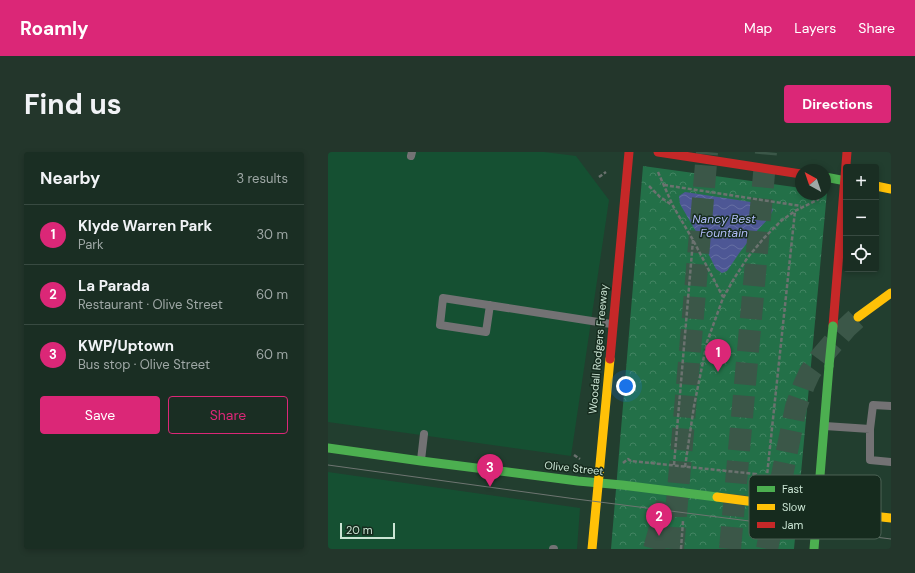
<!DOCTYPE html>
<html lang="en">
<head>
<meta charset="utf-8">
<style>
	:root { --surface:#1a2e23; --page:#23362b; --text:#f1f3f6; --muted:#9fa8a6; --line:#384a41; --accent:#db2777 }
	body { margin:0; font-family:"DM Sans",sans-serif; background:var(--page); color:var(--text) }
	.controls { position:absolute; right:12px; top:12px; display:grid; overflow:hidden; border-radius:4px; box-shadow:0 2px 6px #0003 }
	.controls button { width:36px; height:36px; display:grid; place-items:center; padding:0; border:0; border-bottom:1px solid var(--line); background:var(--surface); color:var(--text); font:20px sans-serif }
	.compass { position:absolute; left:467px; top:12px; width:36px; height:36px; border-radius:50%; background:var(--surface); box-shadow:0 2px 6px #0003; rotate:320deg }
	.scale { position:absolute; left:12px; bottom:10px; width:55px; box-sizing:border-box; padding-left:4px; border:2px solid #cbe5d4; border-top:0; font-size:11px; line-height:14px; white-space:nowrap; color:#cbe5d4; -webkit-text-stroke:3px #162b1e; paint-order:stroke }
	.you { position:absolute; left:298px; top:234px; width:14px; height:14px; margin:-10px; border:3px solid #fff; border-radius:50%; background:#1a73e8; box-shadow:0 0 0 6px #1a73e833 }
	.badge { display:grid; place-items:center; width:26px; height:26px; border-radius:50%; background:var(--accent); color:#fff; font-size:13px; font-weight:700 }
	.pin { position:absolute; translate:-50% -33px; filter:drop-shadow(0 1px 2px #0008) }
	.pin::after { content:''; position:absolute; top:21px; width:14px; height:12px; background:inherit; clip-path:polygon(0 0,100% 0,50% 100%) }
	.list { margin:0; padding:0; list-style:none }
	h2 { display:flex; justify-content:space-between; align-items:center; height:52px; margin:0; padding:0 16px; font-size:17px }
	h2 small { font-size:13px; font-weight:400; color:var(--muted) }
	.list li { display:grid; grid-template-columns:26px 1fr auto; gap:12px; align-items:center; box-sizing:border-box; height:60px; padding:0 16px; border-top:1px solid var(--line) }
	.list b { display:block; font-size:15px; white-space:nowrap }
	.list p { margin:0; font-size:13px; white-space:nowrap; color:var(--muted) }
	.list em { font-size:13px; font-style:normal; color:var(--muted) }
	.actions { display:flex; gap:8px; padding:12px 16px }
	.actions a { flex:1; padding:9px 0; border:1px solid var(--accent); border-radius:4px; text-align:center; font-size:14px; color:var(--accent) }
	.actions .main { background:var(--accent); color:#fff }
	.icon { flex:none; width:22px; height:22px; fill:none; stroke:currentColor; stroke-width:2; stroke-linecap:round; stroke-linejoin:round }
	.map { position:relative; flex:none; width:563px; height:397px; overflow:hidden; border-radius:4px }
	header { display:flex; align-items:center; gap:24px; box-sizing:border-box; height:56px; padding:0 20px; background:var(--accent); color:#fff }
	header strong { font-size:19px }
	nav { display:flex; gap:22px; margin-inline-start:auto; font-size:14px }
	.intro { display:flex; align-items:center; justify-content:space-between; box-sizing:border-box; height:96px; padding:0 24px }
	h1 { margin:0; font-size:28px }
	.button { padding:10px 18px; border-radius:4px; background:var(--accent); color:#fff; font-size:14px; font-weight:700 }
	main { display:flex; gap:24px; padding:0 24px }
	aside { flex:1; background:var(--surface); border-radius:4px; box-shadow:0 2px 6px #0003 }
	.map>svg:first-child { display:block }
	.built { fill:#155032 }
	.park { fill:url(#park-crowns) }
	.water { fill:url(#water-waves) }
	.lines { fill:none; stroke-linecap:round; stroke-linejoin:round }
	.highway-tunnel { stroke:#3b5748; stroke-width:22; stroke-dasharray:22 11; stroke-linecap:butt }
	.path { stroke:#6b726f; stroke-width:2.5; stroke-dasharray:4 2; stroke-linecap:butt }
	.lane { stroke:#737274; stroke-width:8 }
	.fast { stroke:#4caf50; stroke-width:9 }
	.slow { stroke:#ffc107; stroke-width:9 }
	.jam { stroke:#c62828; stroke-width:9 }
	.tram { stroke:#6e7571; stroke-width:1 }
	.fast-bridge { stroke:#4caf50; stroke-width:9 }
	.labels { text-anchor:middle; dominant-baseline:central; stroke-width:3; stroke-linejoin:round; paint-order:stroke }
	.street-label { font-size:11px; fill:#cbe5d4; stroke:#162b1e }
	.water-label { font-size:12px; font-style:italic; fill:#b2bdf9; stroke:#162b1e }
	.key { fill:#162b1e; stroke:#4c6355; stroke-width:1 }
	.key-label { font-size:11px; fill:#cbe5d4 }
</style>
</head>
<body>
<header>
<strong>Roamly</strong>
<nav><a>Map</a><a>Layers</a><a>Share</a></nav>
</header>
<div class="intro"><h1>Find us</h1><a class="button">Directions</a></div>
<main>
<aside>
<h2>Nearby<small>3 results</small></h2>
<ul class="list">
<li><span class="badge">1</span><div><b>Klyde Warren Park</b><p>Park</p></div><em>30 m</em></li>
<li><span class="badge">2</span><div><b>La Parada</b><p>Restaurant · Olive Street</p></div><em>60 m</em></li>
<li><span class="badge">3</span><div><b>KWP/Uptown</b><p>Bus stop · Olive Street</p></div><em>60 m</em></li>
</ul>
<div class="actions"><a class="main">Save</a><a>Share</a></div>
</aside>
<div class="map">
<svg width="563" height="397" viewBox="0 0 563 397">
	<defs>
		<pattern id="park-crowns" width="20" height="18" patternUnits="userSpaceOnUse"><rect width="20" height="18" fill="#237048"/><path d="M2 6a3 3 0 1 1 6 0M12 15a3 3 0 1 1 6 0" fill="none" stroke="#428462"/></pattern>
		<pattern id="water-waves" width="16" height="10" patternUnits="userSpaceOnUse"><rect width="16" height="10" fill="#4d5795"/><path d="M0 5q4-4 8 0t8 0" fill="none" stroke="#656fa3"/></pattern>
	</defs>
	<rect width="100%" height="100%" fill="#223e2f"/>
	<path class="built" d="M0,0H216L248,4L281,48L243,304L0,270Z
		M0,320L252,356L249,397H0Z"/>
	<path class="park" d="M315,14L473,36V42H497V40H499L466,397H283Z"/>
	<path class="water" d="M357,40L442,53L445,58L441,66L426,82L412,100L399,119L394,121L388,117L377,95L352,52L351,44Z"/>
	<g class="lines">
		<path class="highway-tunnel" d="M326,397L339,351
			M345,397L379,0
			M402,397L438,0
			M439,397L468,255L476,233L482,220L493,205L518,176L530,165"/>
		<path class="path" d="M330,20L345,54L365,88L395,145
			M271,25L278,20
			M336,33L473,54
			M321,34L332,45L344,53
			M246,303L252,307
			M295,311L300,307L303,309L428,322V331
			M346,313L365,88
			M357,315L366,254L379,190L395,146L407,125L420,105L436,86L453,69L467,59L491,47
			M438,333L467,59
			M353,397L355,369"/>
		<path class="lane" d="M83,4L84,0
			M162,153L158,180L112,173L115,146L283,172
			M563,254L545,253L542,277V308L563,310
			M497,274L542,277
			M93,308L96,282
			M225,397H226"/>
		<path class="fast" d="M497,25L518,29
			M0,296L93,309L250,329L294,333L389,345
			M486,397L501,214"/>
		<path class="slow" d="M548,34L563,37
			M530,165L563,141
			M389,345L489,358L563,366
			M264,397L282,207"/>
		<path class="jam" d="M330,0L473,22
			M505,174L519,0
			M282,207L301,0"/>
		<path class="tram" d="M0,313L248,347L563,387"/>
		<path class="fast-bridge" d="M501,214L505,174"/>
	</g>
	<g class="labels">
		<g class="street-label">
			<text transform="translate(270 197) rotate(-85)">Woodall Rodgers Freeway</text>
			<text transform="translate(246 316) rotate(6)">Olive Street</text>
		</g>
		<g class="water-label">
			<text x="396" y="67">Nancy Best<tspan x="396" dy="14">Fountain</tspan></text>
		</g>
	</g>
	<rect x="421" y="323" width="132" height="64" rx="6" class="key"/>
	<rect x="429" y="334" width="18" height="6" fill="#4caf50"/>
	<rect x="429" y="352" width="18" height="6" fill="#ffc107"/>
	<rect x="429" y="370" width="18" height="6" fill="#c62828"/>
	<g class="key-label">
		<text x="454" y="341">Fast</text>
		<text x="454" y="359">Slow</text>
		<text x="454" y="377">Jam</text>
	</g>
</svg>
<div class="controls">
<button>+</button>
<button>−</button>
<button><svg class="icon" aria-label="locate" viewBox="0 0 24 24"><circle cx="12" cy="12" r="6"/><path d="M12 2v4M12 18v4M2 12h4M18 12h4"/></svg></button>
</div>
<svg class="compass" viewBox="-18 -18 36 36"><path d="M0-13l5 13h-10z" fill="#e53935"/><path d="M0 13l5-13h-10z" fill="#9fa8a6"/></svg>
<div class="scale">20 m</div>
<div class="you"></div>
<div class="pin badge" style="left:390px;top:220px">1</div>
<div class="pin badge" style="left:331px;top:384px">2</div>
<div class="pin badge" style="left:162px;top:335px">3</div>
</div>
</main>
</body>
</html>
